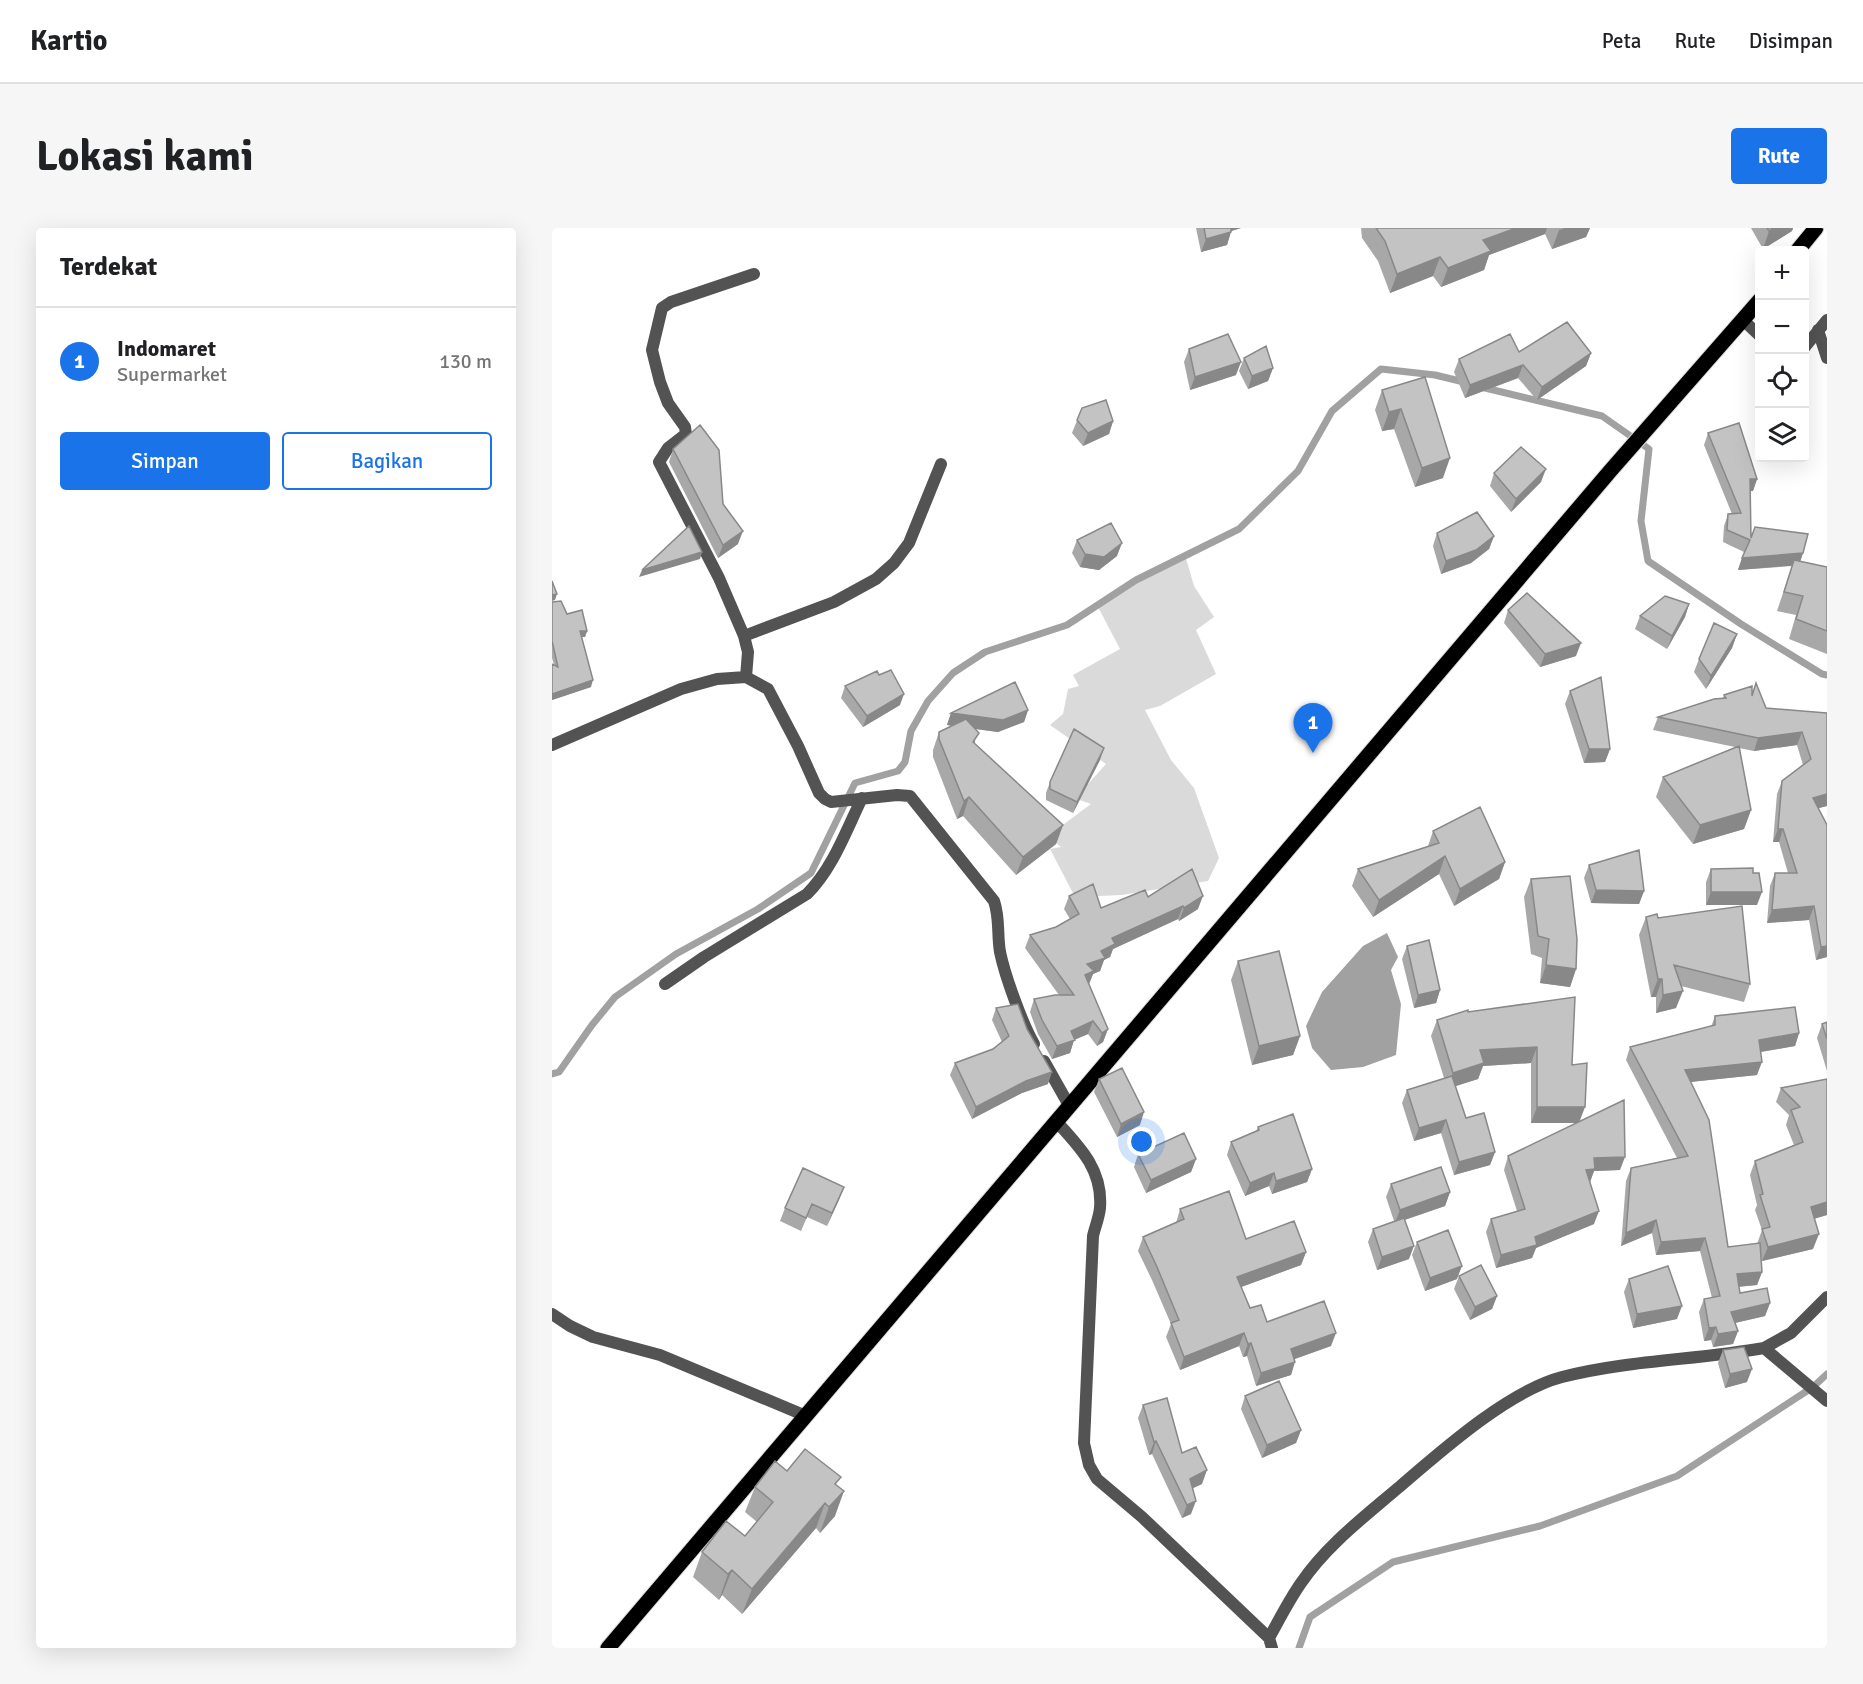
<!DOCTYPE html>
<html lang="id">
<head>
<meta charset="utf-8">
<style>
	:root { --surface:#fff; --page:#f6f6f6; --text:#202124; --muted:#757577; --line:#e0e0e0; --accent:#1a73e8 }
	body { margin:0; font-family:Signika,sans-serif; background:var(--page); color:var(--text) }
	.controls { position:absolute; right:18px; top:18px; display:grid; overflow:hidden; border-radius:6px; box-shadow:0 6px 24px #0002 }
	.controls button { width:54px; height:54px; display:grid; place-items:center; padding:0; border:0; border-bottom:2px solid var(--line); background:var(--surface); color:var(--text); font:30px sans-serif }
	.you { position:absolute; left:590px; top:914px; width:21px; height:21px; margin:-15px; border:4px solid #fff; border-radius:50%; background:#1a73e8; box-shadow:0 0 0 9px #1a73e833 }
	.badge { display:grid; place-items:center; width:39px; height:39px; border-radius:50%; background:var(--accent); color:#fff; font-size:20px; font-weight:700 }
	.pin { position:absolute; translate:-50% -50px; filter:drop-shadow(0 2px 3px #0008) }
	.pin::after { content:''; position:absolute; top:32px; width:21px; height:18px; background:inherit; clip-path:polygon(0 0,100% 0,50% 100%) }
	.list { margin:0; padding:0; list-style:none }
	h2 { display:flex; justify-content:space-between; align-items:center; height:78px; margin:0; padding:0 24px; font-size:26px }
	h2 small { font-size:20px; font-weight:400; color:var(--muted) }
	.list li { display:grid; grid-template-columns:39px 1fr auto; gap:18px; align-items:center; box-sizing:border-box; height:108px; padding:0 24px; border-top:2px solid var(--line) }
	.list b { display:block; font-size:22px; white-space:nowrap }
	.list p { margin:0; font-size:20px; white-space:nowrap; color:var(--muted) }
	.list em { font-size:20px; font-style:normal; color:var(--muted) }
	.actions { display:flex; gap:12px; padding:18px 24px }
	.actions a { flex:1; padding:14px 0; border:2px solid var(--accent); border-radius:6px; text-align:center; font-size:21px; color:var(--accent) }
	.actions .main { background:var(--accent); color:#fff }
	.icon { flex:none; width:33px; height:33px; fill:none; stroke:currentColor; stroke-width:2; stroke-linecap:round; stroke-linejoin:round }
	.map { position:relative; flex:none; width:1275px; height:1420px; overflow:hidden; border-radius:6px }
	header { display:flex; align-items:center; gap:36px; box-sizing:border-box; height:84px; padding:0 30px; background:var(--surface); border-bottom:2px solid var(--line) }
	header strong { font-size:28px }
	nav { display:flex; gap:33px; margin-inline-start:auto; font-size:21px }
	.intro { display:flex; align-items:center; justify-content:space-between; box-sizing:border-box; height:144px; padding:0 36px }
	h1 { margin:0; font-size:42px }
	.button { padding:15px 27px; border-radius:6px; background:var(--accent); color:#fff; font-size:21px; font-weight:700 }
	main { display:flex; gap:36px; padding:0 36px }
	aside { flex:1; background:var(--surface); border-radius:6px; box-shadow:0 6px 24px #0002 }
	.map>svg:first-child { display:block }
	.green { fill:#dadada }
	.water { fill:#a1a1a1 }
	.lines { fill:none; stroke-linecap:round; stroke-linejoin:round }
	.stream { stroke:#a1a1a1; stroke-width:7 }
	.primary-casing { stroke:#dbdbdb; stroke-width:17 }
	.street { stroke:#535353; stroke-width:12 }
	.primary { stroke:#000; stroke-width:15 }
	.wall { fill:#a8a8a8 }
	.shaded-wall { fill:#888 }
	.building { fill:#c3c3c3; stroke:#888; stroke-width:1.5 }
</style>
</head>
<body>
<header>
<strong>Kartio</strong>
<nav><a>Peta</a><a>Rute</a><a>Disimpan</a></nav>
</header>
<div class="intro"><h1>Lokasi kami</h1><a class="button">Rute</a></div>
<main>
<aside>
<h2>Terdekat<small></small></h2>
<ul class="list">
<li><span class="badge">1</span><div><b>Indomaret</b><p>Supermarket</p></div><em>130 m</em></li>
</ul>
<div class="actions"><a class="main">Simpan</a><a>Bagikan</a></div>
</aside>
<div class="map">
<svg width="1275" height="1420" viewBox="0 0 1275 1420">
	<rect width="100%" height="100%" fill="#fff"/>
	<path class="green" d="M633,327L642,358L662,389L644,402L664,446L608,478L593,482L619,532L642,560L667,630L656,653L570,667L523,669L498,621L509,619L496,608L539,576L503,563L522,548L536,556L554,536L498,497L511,486L516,461L527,458L521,447L568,421L545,377Z"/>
	<path class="water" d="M835,705L846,729L839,742L849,776L844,827L811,839L779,842L760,820L754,798L770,764L811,718Z"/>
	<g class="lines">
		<path class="stream" d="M929,159L1050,188L1097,221L1089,293L1096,333L1189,396L1270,446L1275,447
			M0,846L7,844L40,797L63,769L124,726L206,681L259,645L303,555L346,543L353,534L359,503L376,473L401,445L433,424L515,397L584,352L687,301L746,243L780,183L829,141L883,147L912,154
			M747,1420L758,1389L841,1334L988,1298L1125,1248L1261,1159L1275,1146"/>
		<defs>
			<path id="primary" d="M1246,22L1264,0
				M56,1420L1059,242L1208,72"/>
		</defs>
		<use href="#primary" class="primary-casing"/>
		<path class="street" d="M1191,92L1208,108
			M1266,102L1275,130
			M1252,120L1275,92
			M192,408L282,374L324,351L342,335L357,315L389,236
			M194,449L196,424L192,408L167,350L107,234L116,220L134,206L133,199L116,175L108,154L100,122L110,80L119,74L202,46
			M0,517L129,461L165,451L194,449L216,461L246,518L267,565L273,571L279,574L345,567L358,568L442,673C448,690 445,707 448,724C453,748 470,795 482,816
			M113,756L152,729L255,666C281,640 294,603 310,570
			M492,833L518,879
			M504,893C528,919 551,942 548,980C547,990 543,999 541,1008L532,1215L537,1237L545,1251L590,1289L717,1410L720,1420
			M0,1086L18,1098L41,1109L108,1127L254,1188
			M1212,1120L1239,1105L1275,1069
			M717,1410C727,1392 737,1372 749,1355C774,1318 812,1289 846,1260C888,1224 956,1163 1010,1149C1076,1132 1145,1132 1212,1120L1275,1173"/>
		<use href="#primary" class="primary"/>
	</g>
	<path class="wall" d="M644,0H689L679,3L675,17L649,24Z
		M809,0H1038L1034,9L1000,21L993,6L937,27L932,42L889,59L881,48L838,65L826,33L810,10Z
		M1199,0H1241L1240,3L1211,21Z
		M637,121L684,147L638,162L632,134Z
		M967,124L1039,125L1034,138L985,172L966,150L913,170L902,144L907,131Z
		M692,130L721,140L716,153L696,161L687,143Z
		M873,149L891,250L863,259L842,201L830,203L823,182L830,162Z
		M530,180L561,193L557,206L531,218L520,205Z
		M1156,205L1205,251L1201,263H1198L1199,310L1251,325L1248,334L1275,339V426L1237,411L1244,387L1225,383L1240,338L1186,342L1192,324L1171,314L1172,298L1176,286H1180L1152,217Z
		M121,221L171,276L186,316L166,330L117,234Z
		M942,245L989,254L959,284L938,258Z
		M885,305L942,308L937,321L919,335L889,346L881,318Z
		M525,312L565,328L547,342L528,339L520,325Z
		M0,374L35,403L33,409H30L39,459L0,472V436L2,437L0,430Z
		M1137,376L1133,389L1115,421L1083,401L1088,388Z
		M956,382L1024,428L988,439L952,395Z
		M1185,406L1180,420L1154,461L1142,444L1147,431Z
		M327,447L348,477L311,499L289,470L293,458Z
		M1204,455L1214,480L1275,485V578L1266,580L1275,597V729L1264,732L1257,692L1215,695L1218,658L1223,645H1236L1227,614H1221L1225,566L1230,553L1251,537L1245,517L1202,523L1187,520L1199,582L1192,601L1141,616L1104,569L1111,549L1183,519L1101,502L1106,489L1171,470L1172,467L1200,466Z
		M1018,463L1058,521L1053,534L1032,535L1013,476Z
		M476,482L472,494L446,504L423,501V516L511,597L504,616L464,647L411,588L405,591L381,529V522L387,504L401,498L395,497L399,485Z
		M548,532L521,585L494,572V565L498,554Z
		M881,603L953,634L947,651L902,678L887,646L821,689L800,658L806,641L876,618Z
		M1037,637L1092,663L1087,676L1039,675L1032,650Z
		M1159,641L1201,645L1205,677H1154V654Z
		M979,651L1024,741L1018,759L988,755L990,730L979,726L972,669Z
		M517,668L549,680L596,669L646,681L627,693L626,691L561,721L558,729L552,732L548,743L541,746L537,756L556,801L551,814L545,818L536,806L522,812L518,825L500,831L486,806L478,784L482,771L507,767L473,720L478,707L504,699L518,691L512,681Z
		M1094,689L1106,690L1198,756L1192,774L1129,758L1124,780L1104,785V769H1099L1087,707Z
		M855,718L888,762L884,775L862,780L850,731Z
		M686,733L748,808L741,827L700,837L679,752Z
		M444,780L496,856L470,865L420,891L398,847L403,835L441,821L450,814L440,792Z
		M916,784L1020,837L1027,894L1068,942L1042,943L1038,954L1042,996L984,1020L980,1030L944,1040L934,1004L939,991L965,983L952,942L956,928L1026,895H979V835L931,838L926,851L903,858L914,890L943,924L938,937L902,947L889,905L862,913L850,875L855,862L892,850L879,808L885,792Z
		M1163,788L1247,805L1243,818L1209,824L1205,847L1138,854L1176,1019L1205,1016L1210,1002L1203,982L1205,977L1198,947L1203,933L1242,917L1234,897L1237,887L1224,874L1229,860L1275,851V987L1262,991L1261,1021L1210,1033L1209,1028L1210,1044L1205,1057L1187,1059L1188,1065L1218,1075L1213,1088L1183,1095L1186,1103L1181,1116L1161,1119L1159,1112L1152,1113L1147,1084L1152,1071L1160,1070L1148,1023L1104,1027L1100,1005L1069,1018L1074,953L1079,940L1125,930L1074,832L1078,819L1159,799Z
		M1275,794V843L1265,810L1270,796Z
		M547,851L588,897L565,909L542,864Z
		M706,899L760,941L755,954L720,966L717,958L693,968L675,927L679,914L704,903Z
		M586,926L644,931L639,944L594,965L582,939Z
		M839,956L898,964L893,978L853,992L857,1031L825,1042L816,1014L821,1001L842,993L834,969Z
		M292,959L275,998L255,989L249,1003L228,993L233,980Z
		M628,981L694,1011L754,1024L749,1037L689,1059L698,1080L715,1094L779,1118L743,1131L739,1147L704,1158L695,1128L691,1129L687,1118L628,1142L614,1109L619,1096L600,1052L586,1023L591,1009L624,995Z
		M865,1014L905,1051L873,1063L860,1027Z
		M907,1048L945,1068L940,1081L918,1092L902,1061Z
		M1077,1051L1125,1091L1081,1100L1072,1064Z
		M1171,1122L1195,1154L1173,1160L1166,1135Z
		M693,1168L749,1202L744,1215L710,1230L689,1181Z
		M591,1177L630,1225L650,1256L640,1260L639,1286L630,1290L600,1226L597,1227L586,1190Z
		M286,1258L283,1288L268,1305L264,1300L190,1386L170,1367L167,1372L141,1349L150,1324L193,1308L205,1294L193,1284L203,1259Z"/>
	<path class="shaded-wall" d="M675,0H689L673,5Z
		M964,0H995L993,6L937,27L932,42L889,59L896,40L931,12Z
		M1013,0H1038L1034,9L1000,21L1007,2Z
		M1222,0H1241L1240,3L1211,21L1217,3Z
		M679,4L675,17L649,24L654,11Z
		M888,29L881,48L838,65L845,46Z
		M1039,125L1034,138L985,172L990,159Z
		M689,134L684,147L638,162L643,149Z
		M971,137L966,150L913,170L918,157Z
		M721,140L716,153L696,161L700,148Z
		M849,181L842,201L830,203L837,184Z
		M561,193L557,206L531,218L536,205Z
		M898,230L891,250L863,259L870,240Z
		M994,241L989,254L959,284L964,271Z
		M1198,251H1205L1201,263H1194Z
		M191,303L186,316L166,330L171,317Z
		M942,308L937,321L919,335L889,346L894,333Z
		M570,315L565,328L547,342L528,339L533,326Z
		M150,324L148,331L87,349L90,342Z
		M1251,325L1247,337L1186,342L1190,330Z
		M5,366L3,372L0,373V367Z
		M1137,376L1133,389L1115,421L1120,408Z
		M28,403H35L33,409H26Z
		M1185,406L1180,420L1154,461L1159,448Z
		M1029,415L1024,428L988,439L993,426Z
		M41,452L39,459L0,472V466Z
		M352,466L348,477L311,499L315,488Z
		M476,482L472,494L446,504L395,497L399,485Z
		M1250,504L1245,517L1202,523L1206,510Z
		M552,520L548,532L521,585L525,574Z
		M1037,521H1058L1053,534L1032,535Z
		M1275,566V578L1256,583L1261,570Z
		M417,569L411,588L405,591L412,573Z
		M1199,582L1192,601L1141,616L1148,597Z
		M511,597L504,616L464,647L471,629Z
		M1226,601H1231L1227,614H1221Z
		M893,628L887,646L821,689L827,672Z
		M953,634L947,651L902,678L908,661Z
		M1044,662L1092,663L1087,676L1039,675Z
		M1159,664H1210L1205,677H1154Z
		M651,668L646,681L627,693L632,680Z
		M631,678L626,691L561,721L558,729L552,732L548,743L541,746L537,756L528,760L535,736L560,710Z
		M1262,678L1257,692L1215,695L1220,682Z
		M1275,718V729L1264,732L1269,719Z
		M994,737L1024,741L1018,759L988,755Z
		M1106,751H1110L1104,769H1099Z
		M888,762L884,775L862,780L866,767Z
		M1131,763L1124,780L1104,785L1111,767Z
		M541,793L536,806L522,812L518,825L500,831L505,818L519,803Z
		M556,801L551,814L545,818L550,805Z
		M1247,805L1243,818L1202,825L1207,812Z
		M748,808L741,827L700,837L707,818Z
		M985,819L979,835L931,838L926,851L895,861L901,845L928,822Z
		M1210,834L1205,847L1128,855L1133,842Z
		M500,844L496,856L470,865L420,891L424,879L474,853Z
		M985,879H1033L1027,895H979Z
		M592,884L588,897L565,909L569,896Z
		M894,892L889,905L862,913L867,900Z
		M943,924L938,937L902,947L907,934Z
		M1073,929L1068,942L1042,943L1038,954L1034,942L1042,930Z
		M644,931L639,944L594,965L599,952Z
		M760,941L755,954L720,966L724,953Z
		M722,945L717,958L693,968L698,955Z
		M292,959L287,972L275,998L280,985Z
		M898,964L893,978L843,995L848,982Z
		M1275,974V987L1254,993L1259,979Z
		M1047,983L1042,996L984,1020L980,1030L944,1040L949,1027L983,1009Z
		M1104,992L1100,1005L1069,1018L1074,1005Z
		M1267,1006L1261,1021L1210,1033L1216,1019Z
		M1153,1010L1148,1023L1104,1027L1109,1014Z
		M862,1018L857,1031L825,1042L830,1029Z
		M754,1024L749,1037L681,1062L685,1049Z
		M910,1038L905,1051L873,1063L878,1050Z
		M1210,1044L1205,1057L1180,1059L1185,1046Z
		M945,1068L940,1081L918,1092L923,1079Z
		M1218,1075L1213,1088L1174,1097L1179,1084Z
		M1130,1078L1125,1091L1081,1100L1085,1086Z
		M1164,1099L1159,1112L1152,1113L1157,1100Z
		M1186,1103L1181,1116L1161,1119L1166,1106Z
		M692,1105L687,1118L628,1142L632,1129Z
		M784,1105L779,1118L734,1134L739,1121Z
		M699,1115L695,1128L691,1129L696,1116Z
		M743,1134L739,1147L704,1158L709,1145Z
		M1200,1141L1195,1154L1173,1160L1178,1146Z
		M749,1202L744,1215L710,1230L715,1217Z
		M604,1213L600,1226L597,1227L602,1214Z
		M655,1242L650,1256L633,1264L638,1251Z
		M292,1263L283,1288L268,1305L277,1279Z
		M644,1273L639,1286L630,1290L635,1277Z
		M273,1275L264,1300L190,1386L200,1361Z
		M180,1342L170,1367L167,1372L176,1346Z"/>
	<path class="building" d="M652,0H679V4L654,11Z
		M824,0H964L931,12L939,23L896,40L888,29L845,46L833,13Z
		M1215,0H1222L1217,3Z
		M1015,94L1039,125L990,159L971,137L918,157L907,131L958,106L967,124Z
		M676,106L689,134L643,149L637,121Z
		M714,118L721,140L700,148L692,130Z
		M873,149L898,230L870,240L849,181L837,184L830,162Z
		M554,172L561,193L536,205L525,192L530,180Z
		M1187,195L1205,251H1198L1199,310L1203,299L1256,306L1251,325L1190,330L1198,312L1175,302L1176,286L1189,285L1156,205Z
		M148,197L167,222L171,276L191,303L171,317L121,221Z
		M969,219L994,241L964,271L942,245Z
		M925,284L942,308L924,322L894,333L885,305Z
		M559,295L570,315L552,329L533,326L525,312Z
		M137,298L150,324L90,342Z
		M1242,332L1275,339V403L1244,391L1251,368L1232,364Z
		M0,353L5,366L0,367Z
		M975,365L1029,415L993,426L956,382Z
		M1113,368L1137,376L1120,408L1088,388Z
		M9,373L15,386L30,382L35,403H28L41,452L0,466V436L6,439L0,413V374Z
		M1162,395L1185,406L1159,448L1147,431Z
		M339,442L352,466L315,488L293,458L325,443L327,447Z
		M1049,449L1058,521H1037L1018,463Z
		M463,454L476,482L451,492L399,485Z
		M1204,455L1214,480L1275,485V566L1261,570L1275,597V718L1269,719L1262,678L1220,682L1223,645H1245L1231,601H1226L1230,553L1259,531L1250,504L1206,510L1106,489L1162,471L1174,470L1172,467L1200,458V468Z
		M414,491L427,505L421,514L511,597L471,629L417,569L412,573L387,511V504Z
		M522,501L552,520L525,574L498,561V554Z
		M1187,518L1199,582L1148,597L1111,549Z
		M928,579L953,634L908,661L893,628L827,672L806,641L887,615L881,603Z
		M1087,622L1092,663L1044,662L1037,637Z
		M1201,640V645H1207L1210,664H1159V641Z
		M640,641L651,668L632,680L631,678L560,710L563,716L549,723L553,730L535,736L542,743L533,747L556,801L550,805L541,793L519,803L523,812L505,818L490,792L482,771L503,767H522L478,707L504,699L527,686L517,668L541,656L549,680L593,662L596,669Z
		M1018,648L1025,711L1024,741L994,737L997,711L986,708L979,651Z
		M1190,678L1198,756L1122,737L1131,763L1111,767L1110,751H1106L1094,689L1105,686L1106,690Z
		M877,712L888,762L866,767L855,718Z
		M727,723L748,808L707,818L686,733Z
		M1023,769L1020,837L1035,835L1033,879H985V819L928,822L932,835L901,845L885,792L916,782V784Z
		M466,776L475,801L500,844L474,853L424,879L403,835L441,821L457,808L444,780Z
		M1243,779L1247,805L1207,812L1210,834L1133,842L1157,892L1176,1019L1208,1015L1210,1044L1185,1046L1188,1065L1215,1060L1218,1075L1179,1084L1186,1103L1166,1106L1164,1099L1157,1100L1152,1071L1168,1068L1153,1010L1109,1014L1104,992L1074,1005L1079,940L1136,928L1078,819L1163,797V788Z
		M1275,794V811L1270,796Z
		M570,840L592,884L569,896L547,851Z
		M900,848L914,890L932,885L943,924L907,934L894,892L867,900L855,862Z
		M1275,851V974L1259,979L1267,1006L1216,1019L1210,1001L1218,999L1208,967L1211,966L1203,933L1251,914L1239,882L1248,879L1229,860Z
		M1072,872L1073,929L1042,930L1043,941L1034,942L1047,983L983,1009L985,1017L949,1027L939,991L973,981L956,928Z
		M741,886L760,941L724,953L722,945L698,955L679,914L707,902L706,899Z
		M632,905L644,931L599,952L586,926Z
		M889,939L898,964L848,982L839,956Z
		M251,940L292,959L280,985L260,976L254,990L233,980Z
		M677,963L694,1011L742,993L754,1024L685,1049L698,1080L709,1077L715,1094L772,1073L784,1105L739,1121L743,1134L709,1145L699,1115L696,1116L692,1105L632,1129L619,1095L627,1092L605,1039L591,1009L632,991L628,981Z
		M852,990L862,1018L830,1029L821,1001Z
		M896,1002L910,1038L878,1050L865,1014Z
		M929,1037L945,1068L923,1079L907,1048Z
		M1116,1038L1130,1078L1085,1086L1077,1051Z
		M1192,1119L1200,1141L1178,1146L1171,1122Z
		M727,1153L749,1202L715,1217L693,1168Z
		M615,1170L630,1225L644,1219L655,1242L638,1251L644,1273L635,1277L604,1213L602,1214L591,1177Z
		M253,1221L289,1249L283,1256L292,1263L277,1279L273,1275L200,1361L180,1342L176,1346L150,1324L174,1293L193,1308L221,1274L203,1259L223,1233L235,1243Z"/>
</svg>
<div class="controls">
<button>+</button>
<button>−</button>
<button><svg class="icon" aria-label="locate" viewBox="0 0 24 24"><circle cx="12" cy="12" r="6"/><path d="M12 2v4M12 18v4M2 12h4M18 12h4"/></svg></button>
<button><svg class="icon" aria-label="layers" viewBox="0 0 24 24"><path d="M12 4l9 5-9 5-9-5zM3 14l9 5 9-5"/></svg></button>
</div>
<div class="you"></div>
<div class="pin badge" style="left:761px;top:525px">1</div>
</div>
</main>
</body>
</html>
